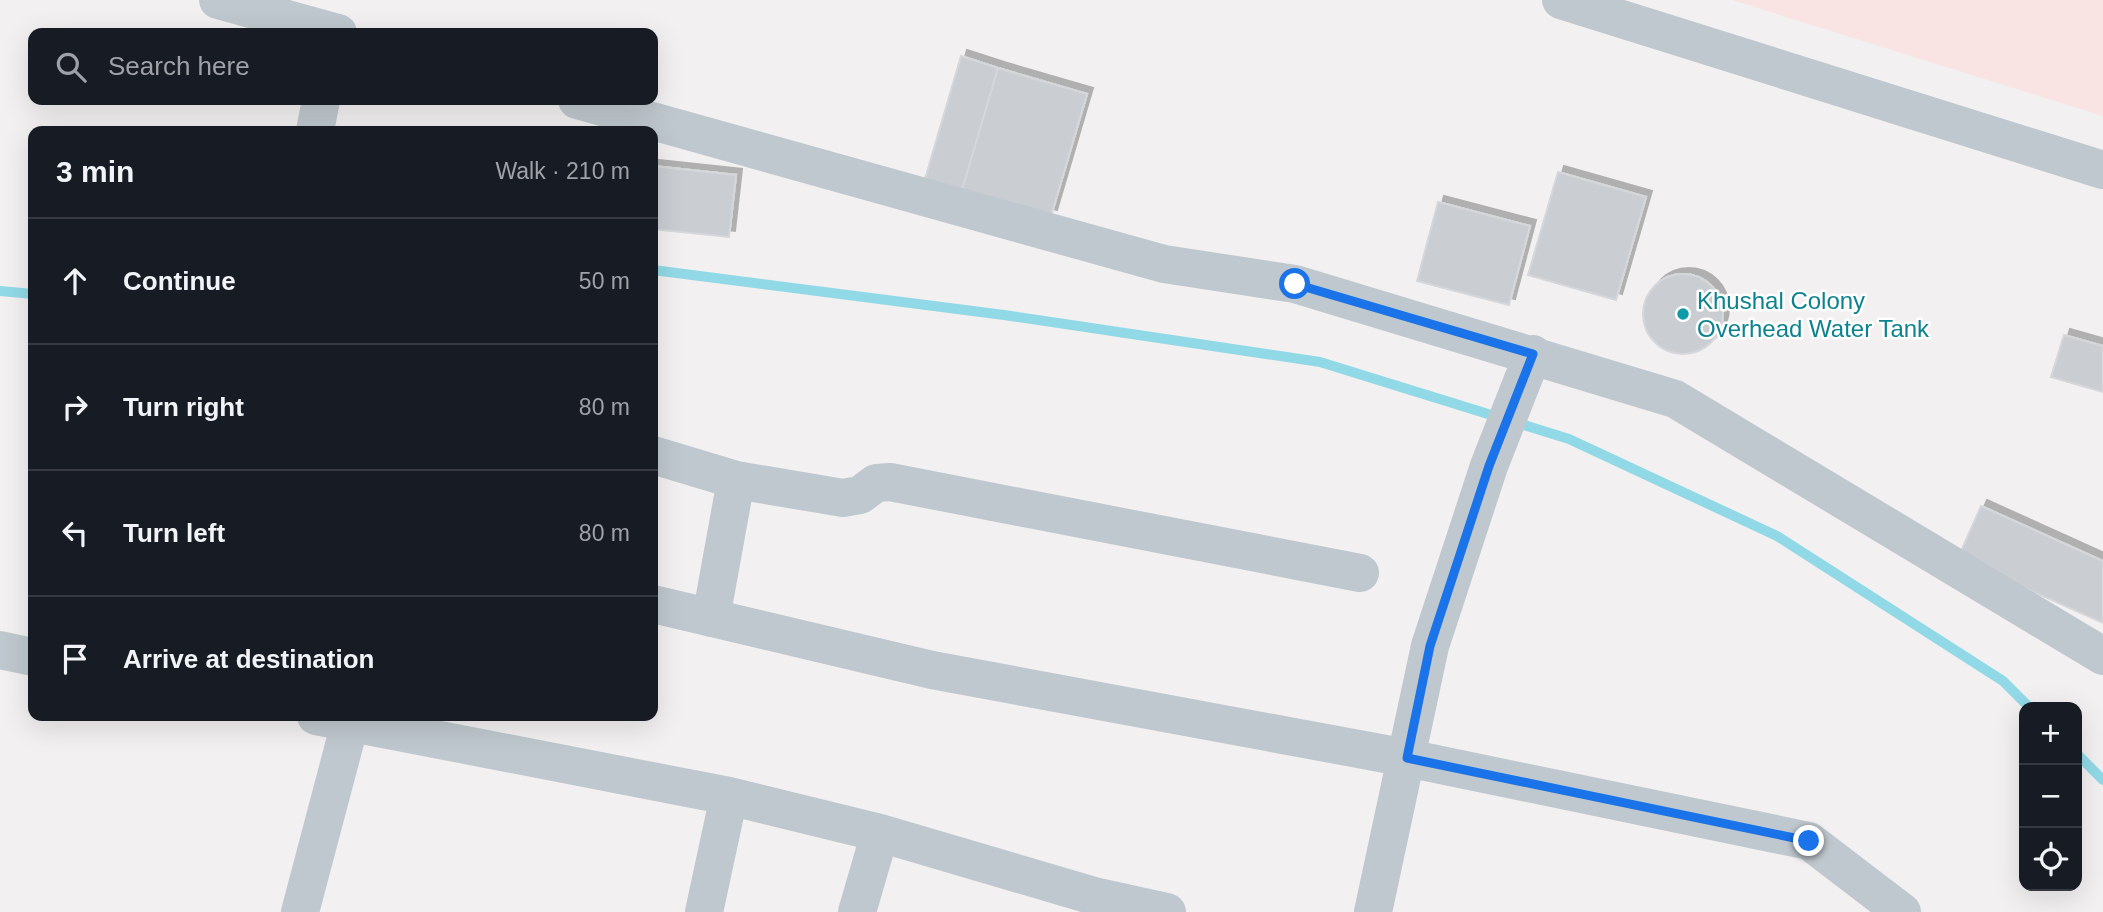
<!DOCTYPE html>
<html lang="en">
<head>
<meta charset="utf-8">
<style>
	:root { --surface:#171b24; --page:#20242c; --text:#f1f3f6; --muted:#9ea1a6; --line:#363941 }
	body { margin:0; font-family:Arial,sans-serif; background:var(--page); color:var(--text) }
	.controls { position:absolute; right:21px; bottom:21px; display:grid; overflow:hidden; border-radius:14px; box-shadow:0 7px 28px #0002 }
	.controls button { width:63px; height:63px; display:grid; place-items:center; padding:0; border:0; border-bottom:2px solid var(--line); background:var(--surface); color:var(--text); font:35px sans-serif }
	.stop { position:absolute; width:21px; height:21px; margin:-16px; border:5px solid #1a73e8; border-radius:50%; background:#fff }
	.stop.end { background:#1a73e8; border-color:#fff; box-shadow:0 2px 7px #0008 }
	.list { margin:0; padding:0; list-style:none }
	h2 { display:flex; justify-content:space-between; align-items:center; height:91px; margin:0; padding:0 28px; font-size:30px }
	h2 small { font-size:23px; font-weight:400; color:var(--muted) }
	.list li { display:grid; grid-template-columns:46px 1fr auto; gap:21px; align-items:center; box-sizing:border-box; height:126px; padding:0 28px; border-top:2px solid var(--line) }
	.list b { display:block; font-size:26px; white-space:nowrap }
	.list em { font-size:23px; font-style:normal; color:var(--muted) }
	.icon { flex:none; width:38px; height:38px; fill:none; stroke:currentColor; stroke-width:2; stroke-linecap:round; stroke-linejoin:round }
	.map { position:relative; flex:none; width:2103px; height:912px; overflow:hidden }
	.search { position:absolute; background:var(--surface); box-shadow:0 7px 28px #0002; left:28px; top:28px; width:630px; height:77px; display:flex; align-items:center; gap:18px; box-sizing:border-box; padding:0 24px; border-radius:14px; color:var(--muted); font-size:26px }
	.panel { position:absolute; background:var(--surface); box-shadow:0 7px 28px #0002; left:28px; top:126px; width:630px; height:595px; border-radius:14px }
	.map>svg:first-child { display:block }
	.medical { fill:#fae4e3 }
	.lines { fill:none; stroke-linecap:round; stroke-linejoin:round }
	.stream { stroke:#92d9e7; stroke-width:10 }
	.building { fill:#cacdd2; stroke:#d5d7db; stroke-width:2; filter:url(#shadow) }
	.minor { stroke:#bfc8ce; stroke-width:38 }
	.route { stroke:#1a73e8; stroke-width:9 }
	.culture-dot { fill:#0f9aa8; stroke:#fff; stroke-width:2.5 }
	.labels { text-anchor:middle; dominant-baseline:central; stroke-width:5; stroke-linejoin:round; paint-order:stroke }
	.culture-label { font-size:24px; fill:#0d838f; stroke:#fff; text-anchor:start }
</style>
</head>
<body>
<div class="map">
<svg width="2103" height="912" viewBox="0 0 2103 912">
	<defs>
		<filter id="shadow"><feDropShadow dx="6" dy="-6" stdDeviation="0" flood-color="#0004"/></filter>
	</defs>
	<rect width="100%" height="100%" fill="#f2f0f0"/>
	<path class="medical" d="M1732,0H2103V116Z"/>
	<g class="lines">
		<path class="stream" d="M653,270L1004,315L1320,362L1569,439L1777,536L2003,681L2029,707
			M0,291L33,294
			M2077,754L2103,780"/>
	</g>
	<path class="building" d="M961,56L998,68L962,190L925,179Z
		M998,68L1087,94L1051,216L962,190Z
		M653,166L736,175L729,237L653,229Z
		M1558,172L1646,197L1616,300L1528,275Z
		M1438,202L1530,226L1509,305L1417,281Z
		M1643 314a40 40 0 1 1 80 0a40 40 0 1 1-80 0Z
		M2064,335L2103,346V392L2051,377Z
		M1981,506L2103,561V623L1958,558Z"/>
	<g class="lines">
		<path class="minor" d="M218,0L338,33
			M1561,0L2103,170
			M577,100L1164,264L1295,284L1675,399L2103,656
			M315,131L321,100
			M653,455L736,480L711,618
			M736,480L843,498L860,495L876,483L890,482L1360,573
			M653,604L932,670L1407,758L1809,841L1902,912
			M0,650L33,657
			M316,716L729,796L880,833L1094,896L1167,912
			M300,912L350,723
			M704,912L729,796
			M857,912L880,833
			M1373,912L1430,646L1489,466L1533,354"/>
	</g>
	<g class="lines">
		<path class="route" d="M1295,284L1533,354L1489,466L1430,646L1407,758L1809,841"/>
	</g>
	<circle class="culture-dot" cx="1683" cy="314" r="7"/>
	<g class="labels">
		<g class="culture-label">
			<text x="1697" y="300">Khushal Colony<tspan x="1697" dy="28">Overhead Water Tank</tspan></text>
		</g>
	</g>
</svg>
<div class="controls">
<button>+</button>
<button>−</button>
<button><svg class="icon" aria-label="locate" viewBox="0 0 24 24"><circle cx="12" cy="12" r="6"/><path d="M12 2v4M12 18v4M2 12h4M18 12h4"/></svg></button>
</div>
<div class="stop" style="left:1295px;top:284px"></div>
<div class="stop end" style="left:1809px;top:841px"></div>
<div class="search"><svg class="icon" aria-label="search" viewBox="0 0 24 24"><circle cx="10" cy="10" r="6"/><path d="M15 15l6 6"/></svg>Search here</div>
<section class="panel">
<h2>3 min<small>Walk · 210 m</small></h2>
<ul class="list">
<li><svg class="icon" aria-label="ahead" viewBox="0 0 24 24"><path d="M12 20V5M6 11l6-6 6 6"/></svg><div><b>Continue</b></div><em>50 m</em></li>
<li><svg class="icon" aria-label="right" viewBox="0 0 24 24"><path d="M7 20v-9h11M14 6l5 5-5 5"/></svg><div><b>Turn right</b></div><em>80 m</em></li>
<li><svg class="icon" aria-label="left" viewBox="0 0 24 24"><path d="M17 20v-9H6M10 6l-5 5 5 5"/></svg><div><b>Turn left</b></div><em>80 m</em></li>
<li><svg class="icon" aria-label="arrive" viewBox="0 0 24 24"><path d="M6 21V4h12l-3 4 3 4H6"/></svg><div><b>Arrive at destination</b></div></li>
</ul>
</section>
</div>
</body>
</html>
